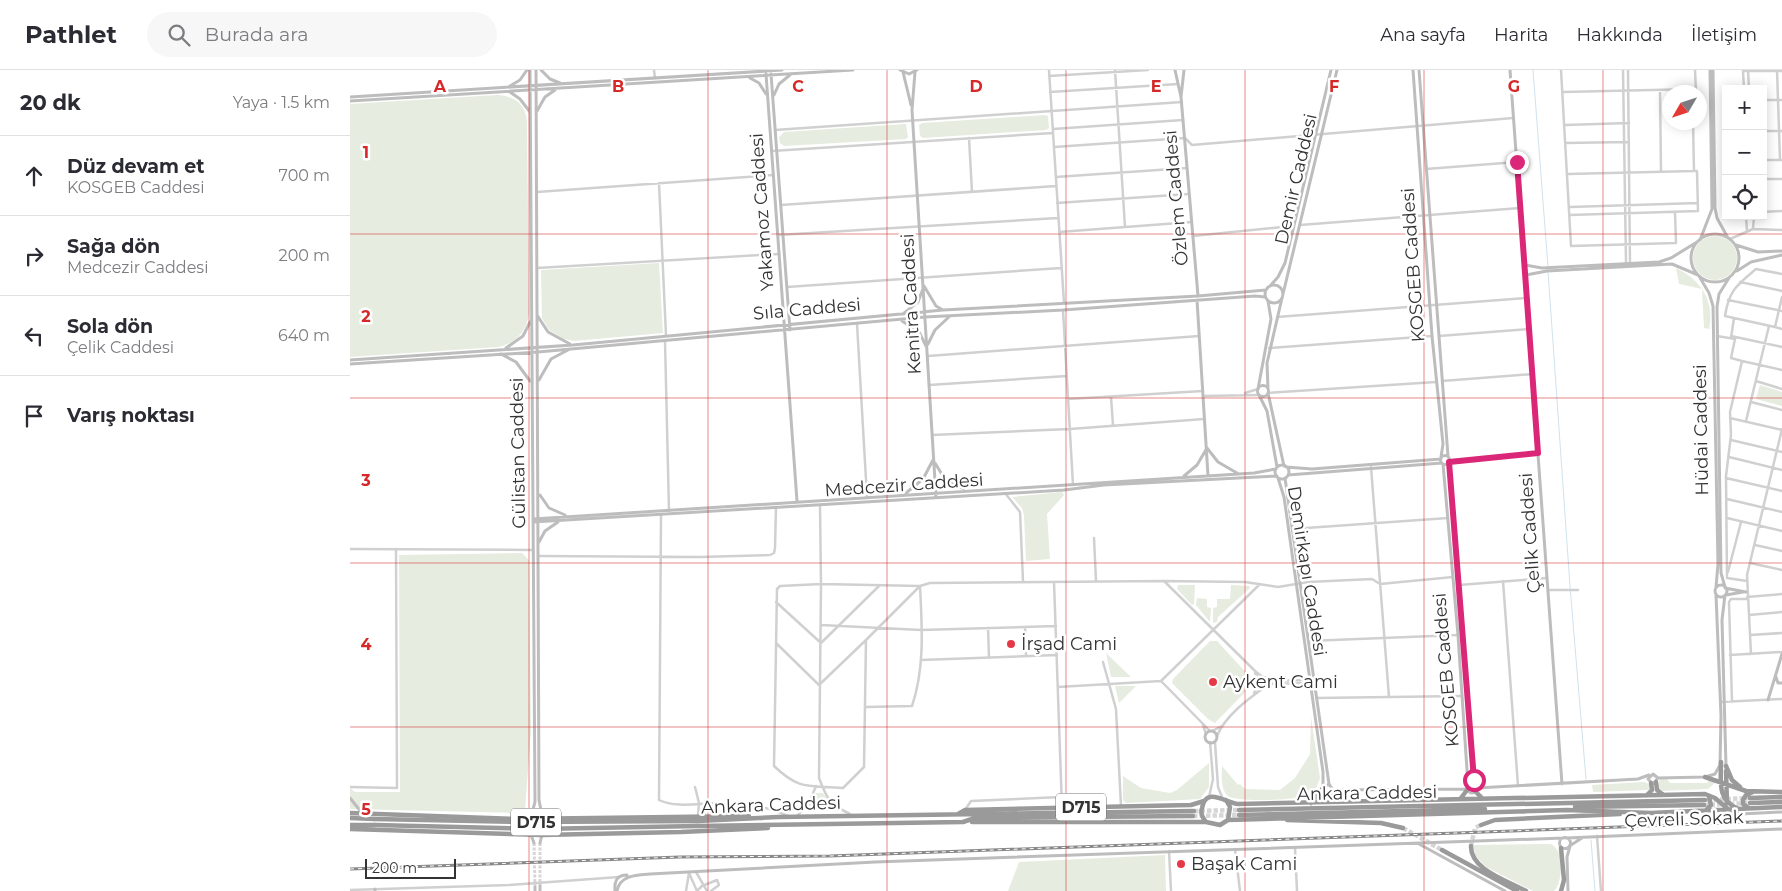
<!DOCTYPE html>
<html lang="tr">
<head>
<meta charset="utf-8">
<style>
	:root { --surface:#fff; --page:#f7f7f7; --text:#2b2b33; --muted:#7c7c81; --line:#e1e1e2 }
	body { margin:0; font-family:Montserrat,sans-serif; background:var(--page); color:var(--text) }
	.controls { position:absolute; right:15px; top:15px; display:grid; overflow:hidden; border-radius:0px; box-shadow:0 2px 12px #0003 }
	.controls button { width:45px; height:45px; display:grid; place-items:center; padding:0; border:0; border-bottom:1px solid var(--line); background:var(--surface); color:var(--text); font:25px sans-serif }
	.compass { position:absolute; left:1312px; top:15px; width:45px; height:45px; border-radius:50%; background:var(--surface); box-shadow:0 2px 12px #0003; rotate:231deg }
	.scale { position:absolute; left:15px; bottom:12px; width:91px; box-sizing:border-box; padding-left:5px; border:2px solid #333; border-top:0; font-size:14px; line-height:18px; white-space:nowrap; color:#333; -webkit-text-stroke:4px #fff; paint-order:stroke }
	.stop { position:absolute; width:15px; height:15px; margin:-11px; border:4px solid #db2777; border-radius:50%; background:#fff }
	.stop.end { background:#db2777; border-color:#fff; box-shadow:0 1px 5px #0008 }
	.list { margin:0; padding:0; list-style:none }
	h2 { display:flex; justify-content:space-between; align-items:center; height:65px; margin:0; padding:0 20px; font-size:21px }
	h2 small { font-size:16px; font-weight:400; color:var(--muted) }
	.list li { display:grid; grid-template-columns:32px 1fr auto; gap:15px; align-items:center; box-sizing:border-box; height:80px; padding:0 20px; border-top:1px solid var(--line) }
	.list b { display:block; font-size:19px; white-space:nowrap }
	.list p { margin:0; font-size:16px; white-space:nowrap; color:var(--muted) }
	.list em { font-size:16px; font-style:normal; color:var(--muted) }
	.icon { flex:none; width:28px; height:28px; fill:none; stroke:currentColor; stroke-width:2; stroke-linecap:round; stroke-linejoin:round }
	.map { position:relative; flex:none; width:1432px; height:821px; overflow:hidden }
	header { display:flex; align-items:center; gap:30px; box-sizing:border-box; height:70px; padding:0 25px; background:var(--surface); border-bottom:1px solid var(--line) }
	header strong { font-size:24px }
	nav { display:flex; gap:28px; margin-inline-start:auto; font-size:18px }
	.search { width:350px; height:45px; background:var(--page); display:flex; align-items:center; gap:12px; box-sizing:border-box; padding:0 18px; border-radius:28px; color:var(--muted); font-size:19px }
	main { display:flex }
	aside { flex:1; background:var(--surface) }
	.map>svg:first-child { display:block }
	.green { fill:#e6ecdf }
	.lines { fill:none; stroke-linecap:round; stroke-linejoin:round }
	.stream { stroke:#cfe2ee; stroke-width:1 }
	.secondary-tunnel { stroke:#d6d6d6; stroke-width:3; stroke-dasharray:3 1.5; stroke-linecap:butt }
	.highway-tunnel { stroke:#d6d6d6; stroke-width:4.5; stroke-dasharray:4.5 2; stroke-linecap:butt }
	.street { stroke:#d0d0d0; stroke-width:2.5 }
	.secondary { stroke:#bdbdbd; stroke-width:3 }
	.highway { stroke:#9a9a9a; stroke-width:4.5 }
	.rail-casing { stroke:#888; stroke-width:3 }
	.rail { stroke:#fff; stroke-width:1; stroke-dasharray:4; stroke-linecap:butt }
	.highway-bridge { stroke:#9a9a9a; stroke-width:4.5 }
	.route { stroke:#db2777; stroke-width:6 }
	.grid { fill:none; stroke:#d62828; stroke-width:1; stroke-opacity:0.55 }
	.poi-dot { fill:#e63946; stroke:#fff; stroke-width:2 }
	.labels { text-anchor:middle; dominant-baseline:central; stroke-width:5; stroke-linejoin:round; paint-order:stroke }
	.shield { fill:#fff; stroke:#707070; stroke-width:1 }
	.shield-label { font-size:16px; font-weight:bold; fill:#333 }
	.street-label { font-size:18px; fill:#333; stroke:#fff }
	.poi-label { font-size:18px; fill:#333; stroke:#fff; text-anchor:start }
	.grid-label { font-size:16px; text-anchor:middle; font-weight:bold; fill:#d62828; stroke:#fff; stroke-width:5; stroke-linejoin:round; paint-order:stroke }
</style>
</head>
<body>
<header>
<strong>Pathlet</strong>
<div class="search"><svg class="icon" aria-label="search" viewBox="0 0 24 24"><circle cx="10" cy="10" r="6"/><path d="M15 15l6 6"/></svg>Burada ara</div>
<nav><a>Ana sayfa</a><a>Harita</a><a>Hakkında</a><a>İletişim</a></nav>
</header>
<main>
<aside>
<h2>20 dk<small>Yaya · 1.5 km</small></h2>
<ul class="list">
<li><svg class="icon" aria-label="ahead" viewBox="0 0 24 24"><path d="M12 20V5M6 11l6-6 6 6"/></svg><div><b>Düz devam et</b><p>KOSGEB Caddesi</p></div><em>700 m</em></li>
<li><svg class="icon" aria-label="right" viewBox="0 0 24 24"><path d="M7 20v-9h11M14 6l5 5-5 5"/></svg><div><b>Sağa dön</b><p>Medcezir Caddesi</p></div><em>200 m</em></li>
<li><svg class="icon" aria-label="left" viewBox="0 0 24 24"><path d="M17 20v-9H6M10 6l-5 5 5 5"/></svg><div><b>Sola dön</b><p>Çelik Caddesi</p></div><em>640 m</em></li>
<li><svg class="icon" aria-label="arrive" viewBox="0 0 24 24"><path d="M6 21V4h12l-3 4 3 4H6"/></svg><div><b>Varış noktası</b></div></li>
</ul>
</aside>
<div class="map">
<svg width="1432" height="821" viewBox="0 0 1432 821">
	<rect width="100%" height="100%" fill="#fff"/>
	<path class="green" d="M147,25C164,26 175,33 177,51L179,244C176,262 166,273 148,277L0,287V34Z
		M695,45L698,46L699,58L696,60L573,68L570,66L569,55L572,53Z
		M556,54L558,67L556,69L434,76L430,73L429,67L434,62Z
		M1343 188a22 22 0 1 1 44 0a22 22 0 1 1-44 0Z
		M309,193L313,263L224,271L214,269L199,260L192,248L191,200Z
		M1326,198C1351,210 1365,231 1359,259L1354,258L1352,219L1329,214Z
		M1410,315L1432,322V336L1406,329Z
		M712,422L714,425L697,444L700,489L676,491L674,445L672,438L662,427Z
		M172,483L179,490L181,660L175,740L168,743L0,739V718L5,722H50L49,485Z
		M828,515H845L844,534L842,535L827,519Z
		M881,515L899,516L900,518L868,547L867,552L863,553V538L867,537V529H880Z
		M847,528L857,529V537L861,538L860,552L846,535Z
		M860,571H867L902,609L899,618L865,653L858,649L822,613L823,609Z
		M756,583L781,607H761Z
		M765,616H786L769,633Z
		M961,647L970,708L964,724C955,730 886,733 878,726C870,719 872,705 872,696L888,715L890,714L895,719L930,720L945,708L960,684Z
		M859,693V717L850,729L776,733L773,730V706L791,718L820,723L827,720Z
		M1310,709H1317L1320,713H1357L1359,710L1366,712L1358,719L1310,721L1308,716Z
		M1294,712L1299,714V720L1243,722L1242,715Z
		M466,723H473L485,740H453Z
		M1201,774C1204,776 1208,780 1209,783C1213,792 1211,815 1204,821H1183L1136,797L1125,785L1123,775Z
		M815,785L816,821H658L669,792Z"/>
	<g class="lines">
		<path class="stream" d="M1183,0L1198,197
			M1198,201L1220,516L1236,709
			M1241,770L1245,821"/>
		<path class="secondary-tunnel" d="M184,773L185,817
			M190,773V816"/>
		<path class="highway-tunnel" d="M1357,730L1400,728
			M1354,735L1400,733
			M844,741L889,740
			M843,746L889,745
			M1053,758L1092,780
			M1121,776L1125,758L1131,755"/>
		<path class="street" d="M304,0L305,8
			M699,0L714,233
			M765,0L775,157
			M1211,0L1221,176L1326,173L1325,142
			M1273,0L1276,193
			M1278,0L1280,195
			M1345,0L1346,22
			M1398,0L1399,19
			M1427,0L1430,90
			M1393,1H1432
			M1393,1L1394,19
			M699,6L798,0
			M1310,20L1311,102
			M700,22L828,14
			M1213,22L1346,19
			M1413,30H1432
			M1215,55L1279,53
			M703,59L833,50
			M425,60L832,32
			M1413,61H1432
			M619,68L622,122
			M1215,73L1279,72
			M704,77L835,68L842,75L1163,48
			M422,81L703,63
			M1413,90H1432
			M1076,99L1167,92
			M1218,104L1344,101
			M706,107L837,98
			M1413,109H1432
			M309,113L316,265
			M187,122L423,105
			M707,133L839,124
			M431,135L706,116
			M1220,137L1348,133
			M1413,142L1432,141
			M1220,145L1348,141L1347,101H1344L1343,52
			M1396,146L1397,161
			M950,155L1170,138
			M1403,159L1404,146
			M709,162L842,152
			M428,165L708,148
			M843,166L943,156
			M1380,169L1403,159L1432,160
			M187,198L429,184
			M1390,212L1432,221
			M437,217L711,198
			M1378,230L1432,241
			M713,240L723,415
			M927,247L1177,228
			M1384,248L1425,257L1432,227
			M507,254L517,427
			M1425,257L1432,259
			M1089,266L1179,259
			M1367,266L1385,269L1381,288L1392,291L1380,342L1381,365L1376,406L1377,508L1397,511
			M1381,266L1432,277
			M1381,268L1384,248L1375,246C1379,220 1387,215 1406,199L1432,204
			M315,271L319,441
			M919,278L1082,266
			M578,286L849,266
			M1392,291L1432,300
			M1092,311L1183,304
			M1406,311L1432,319
			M579,315L717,306
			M895,323L908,319
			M918,323L1086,312
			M853,326L909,325
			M761,327L763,355
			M718,329L853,321
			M1401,332L1432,340
			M1380,348L1432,360
			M1396,351L1419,256
			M582,365L720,359L854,349
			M1381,370L1432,382
			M1379,387L1432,400
			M1021,397L1039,627
			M1376,408L1432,421
			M655,423L670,442L673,511
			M1377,429L1432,442
			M470,435L471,514L570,516L516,570L514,697L493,718C459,715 450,721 424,696L427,519L430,516L471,514L469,708C477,729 479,734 500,744
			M311,445L309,730C327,739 355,732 374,733C395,733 419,737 438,746
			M1377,448L1432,461
			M942,459L1098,448
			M744,468L746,511
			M1405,475L1432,481
			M0,479L183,480
			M188,486L350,487L420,485L424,483L425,478L426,437
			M1400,493L1432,500
			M1378,502L1391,452
			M814,511L905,601L914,608
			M1153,511L1168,716
			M704,512L712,738
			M1109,515L1197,508
			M1198,520H1228
			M1397,527L1432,524
			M426,532L471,573L530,515
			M1399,545L1432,542
			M471,555L571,560L706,556
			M675,557L676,586
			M638,558L639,587
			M1400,565L1432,563
			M958,571L1108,565
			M426,573L469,615L516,570
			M1401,584L1397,505L1432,359
			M1380,585L1432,582
			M571,590L707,585
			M753,592L766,639L771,736
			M905,603L910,611
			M811,611L860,661
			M919,611L959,610
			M918,614L962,613
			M708,617L811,611L909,515
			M904,623L910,613
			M966,628L1112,626
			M1371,632L1432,629
			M1382,632L1379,532L1381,529H1397
			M516,637L562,636C575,598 572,556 570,516L580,513L814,511L895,512L928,517L958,512L1022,509L1030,514L1103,507
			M853,655L856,664
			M862,661L872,656
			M867,666C875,646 898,629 915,617
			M865,672L868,717L872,727
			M0,717L47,718L46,479
			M345,717L349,733L348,745
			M859,727L863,709L860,672
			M615,740L621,731L711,727
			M354,745L357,733
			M447,746L459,733L466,716
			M1247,766L1251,821
			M945,778L947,821
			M885,779L890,821
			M819,781L821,821
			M346,802L357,821
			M339,803L347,821
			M0,820L159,815L269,807
			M336,821L339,803
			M347,821L352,816L367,810L369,815L361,821"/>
		<path class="secondary" d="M180,0L185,732L178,757L184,773
			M186,0L189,730L194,756L190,773
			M191,0L200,9L210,13
			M550,0L559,4L567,0
			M825,0L831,27L834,0
			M1063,0L1082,266L1093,374L1091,387
			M1069,0L1098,386
			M1160,0L1212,714
			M1363,0L1365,138L1367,148L1378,168
			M553,2L561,35
			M565,2L562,40L586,427
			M416,4L447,431
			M421,4L440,260
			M400,8L409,13L416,24
			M160,16L170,10L177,0
			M160,22L170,29L180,42
			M424,25L429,14L440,5
			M0,27L432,0
			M831,27L848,226
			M0,31L503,0
			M187,41L195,27L205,20
			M1341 188a24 24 0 1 1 48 0a24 24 0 1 1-48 0Z
			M1350,170L1362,139L1360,0
			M1386,175L1408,182L1432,181
			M1175,195L1192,198L1309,192L1321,188L1347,172
			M1387,201L1401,192L1432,185
			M1176,205L1197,201L1322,194L1348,205
			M1349,206L1359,223L1363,236L1368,494L1366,517
			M915 224a9 9 0 1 1 18 0a9 9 0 1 1-18 0Z
			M921,215L928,207L935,193L981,0
			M933,224L987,0
			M847,230L858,406
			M553,244L568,232L574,216L586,236L593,240
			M187,245L198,262L220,274
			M552,251L569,262L576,276
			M578,274L585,260L600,246
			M156,278L173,266L180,252
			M151,284L166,292L180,311
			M0,290L223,275L593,240L848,226L916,220
			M0,294L188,282L575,247L713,240L905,226L915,227
			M189,310L201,289L218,280
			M907.5 321a5.5 5.5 0 1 1 11 0a5.5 5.5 0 1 1-11 0Z
			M908,319L921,249L918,231
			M918,319L917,293L932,228
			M918,323L934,396
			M909,325L917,341L927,397
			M1090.5 390a4.5 4.5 0 1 1 9 0a4.5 4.5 0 1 1-9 0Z
			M1100,391L1188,383
			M1099,392L1125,714
			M585,393L596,411L614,419
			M1093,394L1108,565L1118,715
			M925 402a7 7 0 1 1 14 0a7 7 0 1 1-14 0Z
			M936,397L962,399L1091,389
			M938,405L1092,393
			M834,406L847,395L857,378L868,392L887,403
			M928,408L934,427L973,702V717
			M935,408L979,714
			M556,423L573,409L583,390
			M190,425L199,438L215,445
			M183,449L904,403L926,399
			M183,452L714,420L754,415L927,406
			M189,472L195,461L208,452
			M1365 521a6 6 0 1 1 12 0a6 6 0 1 1-12 0Z
			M1375,517L1371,503L1367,237L1369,224L1379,208
			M1375,518L1396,522
			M1375,525L1372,550L1376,696
			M1376,525L1393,522
			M1426,607L1428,613H1432
			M909.5 612a4.5 4.5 0 1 1 9 0a4.5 4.5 0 1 1-9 0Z
			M1418,630L1432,584
			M855 667a6 6 0 1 1 12 0a6 6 0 1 1-12 0Z
			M1308,708L1303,714L1298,709L1303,704L1308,708L1355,707L1365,704L1370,695L1371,646L1366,525
			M1117 718a5 5 0 1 1 10 0a5 5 0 1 1-10 0Z
			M1127,718L1288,709L1299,705
			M983,720L979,714L973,718L974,723L979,724L983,720L1117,719
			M0,728L12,743
			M1379,740L1390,744L1432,742
			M1209.5 773a5.5 5.5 0 1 1 11 0a5.5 5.5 0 1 1-11 0Z
			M1216,768L1432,759
			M1069,774L1155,821
			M1221,775L1232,768
			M190,816V821
			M185,817V821
			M25,819V821
			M265,821C264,811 267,805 277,805
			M267,821C270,805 286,805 300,804L525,792L1214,768
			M1218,821L1217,787L1220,776"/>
		<path class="highway" d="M1371,692C1371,711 1367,730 1387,738
			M1376,696L1382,710L1390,717
			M1376,701L1377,733
			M1355,707L1396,721L1432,722
			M1306,712L1307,720L1312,724
			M1125,721L1132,728
			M981,723L988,732
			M1297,725L1302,720L1301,713
			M1111,728L1117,720
			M1400,728L1432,727
			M876,730L880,737L878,750L870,755L856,752C853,748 850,744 852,738C856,716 876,733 888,734L1355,724L1365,728L1378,739
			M961,733L973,718
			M1400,733L1432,732
			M1225,737L1354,735
			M1399,738L1393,734V730L1396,725L1403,722
			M889,740L1355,730
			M1356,740L1361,735L1359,727
			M0,743L166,749L399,746
			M608,744L615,740L841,735L854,731
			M889,745L1135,739
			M0,748L24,749
			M878,750L1217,740L1301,743L1432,737
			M937,750L1031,753L1053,758
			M348,751L428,747L844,741
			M622,752H856
			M0,755H25
			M1131,755L1145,750L1270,744
			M348,756L613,752L625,748L843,746
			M0,759L192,765L331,762L418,758
			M1121,776C1120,800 1159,811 1176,821
			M1092,780L1167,821
			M1211,821L1214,810L1211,778"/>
		<defs>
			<path id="rail" d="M0,799L330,787L480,786L1432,751"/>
		</defs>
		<use href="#rail" class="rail-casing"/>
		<use href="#rail" class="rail"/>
		<path class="highway-bridge" d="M24,749L175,752L348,751
			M25,755L187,759L348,756"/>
	</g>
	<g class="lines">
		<path class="route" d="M1124,710L1099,392L1188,383L1167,92"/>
	</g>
	<path class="grid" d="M179,0V821M358,0V821M537,0V821M716,0V821M895,0V821M1074,0V821M1253,0V821M0,164H1432M0,328H1432M0,493H1432M0,657H1432"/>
	<g class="poi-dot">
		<circle cx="661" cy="574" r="5"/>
		<circle cx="863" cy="612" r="5"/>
		<circle cx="831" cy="794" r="5"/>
	</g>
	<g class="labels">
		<g class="shield">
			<rect x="706" y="723.5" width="50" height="27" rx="4"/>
			<rect x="161" y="738.5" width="50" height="27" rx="4"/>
		</g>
		<g class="shield-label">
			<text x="731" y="737">D715</text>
			<text x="186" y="752">D715</text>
		</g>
		<g class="street-label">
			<text transform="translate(946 109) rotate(-77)">Demir Caddesi</text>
			<text transform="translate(826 128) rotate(-95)">Özlem Caddesi</text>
			<text transform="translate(412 142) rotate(-94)">Yakamoz Caddesi</text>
			<text transform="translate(1063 195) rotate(-94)">KOSGEB Caddesi</text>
			<text transform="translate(561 234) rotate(-93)">Kenitra Caddesi</text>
			<text transform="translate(457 239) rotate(-5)">Sıla Caddesi</text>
			<text transform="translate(1351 360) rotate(-91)">Hüdai Caddesi</text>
			<text transform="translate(168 383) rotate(-91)">Gülistan Caddesi</text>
			<text transform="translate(554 415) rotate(-4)">Medcezir Caddesi</text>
			<text transform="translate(1180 463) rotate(-94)">Çelik Caddesi</text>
			<text transform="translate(957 501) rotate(81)">Demirkapı Caddesi</text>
			<text transform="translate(1096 600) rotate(-95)">KOSGEB Caddesi</text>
			<text transform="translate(1017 723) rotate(-1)">Ankara Caddesi</text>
			<text transform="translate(421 735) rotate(-2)">Ankara Caddesi</text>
			<text transform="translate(1334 749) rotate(-2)">Çevreli Sokak</text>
		</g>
		<g class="poi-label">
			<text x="671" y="574">İrşad Cami</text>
			<text x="873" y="612">Aykent Cami</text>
			<text x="841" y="794">Başak Cami</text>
		</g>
	</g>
	<g class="grid-label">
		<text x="90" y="22">A</text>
		<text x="268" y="22">B</text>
		<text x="448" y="22">C</text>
		<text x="626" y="22">D</text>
		<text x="806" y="22">E</text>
		<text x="984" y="22">F</text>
		<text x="1164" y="22">G</text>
		<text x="16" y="88">1</text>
		<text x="16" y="252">2</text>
		<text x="16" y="416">3</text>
		<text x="16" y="580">4</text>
		<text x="16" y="745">5</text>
	</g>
</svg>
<div class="controls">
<button>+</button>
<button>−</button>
<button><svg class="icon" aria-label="locate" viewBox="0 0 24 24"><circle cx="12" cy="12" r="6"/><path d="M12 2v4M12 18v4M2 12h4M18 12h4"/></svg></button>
</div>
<svg class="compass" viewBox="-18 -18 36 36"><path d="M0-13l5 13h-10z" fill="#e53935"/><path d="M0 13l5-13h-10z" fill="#7c7c81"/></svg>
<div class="scale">200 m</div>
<div class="stop" style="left:1124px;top:710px"></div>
<div class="stop end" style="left:1167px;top:92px"></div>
</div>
</main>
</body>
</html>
